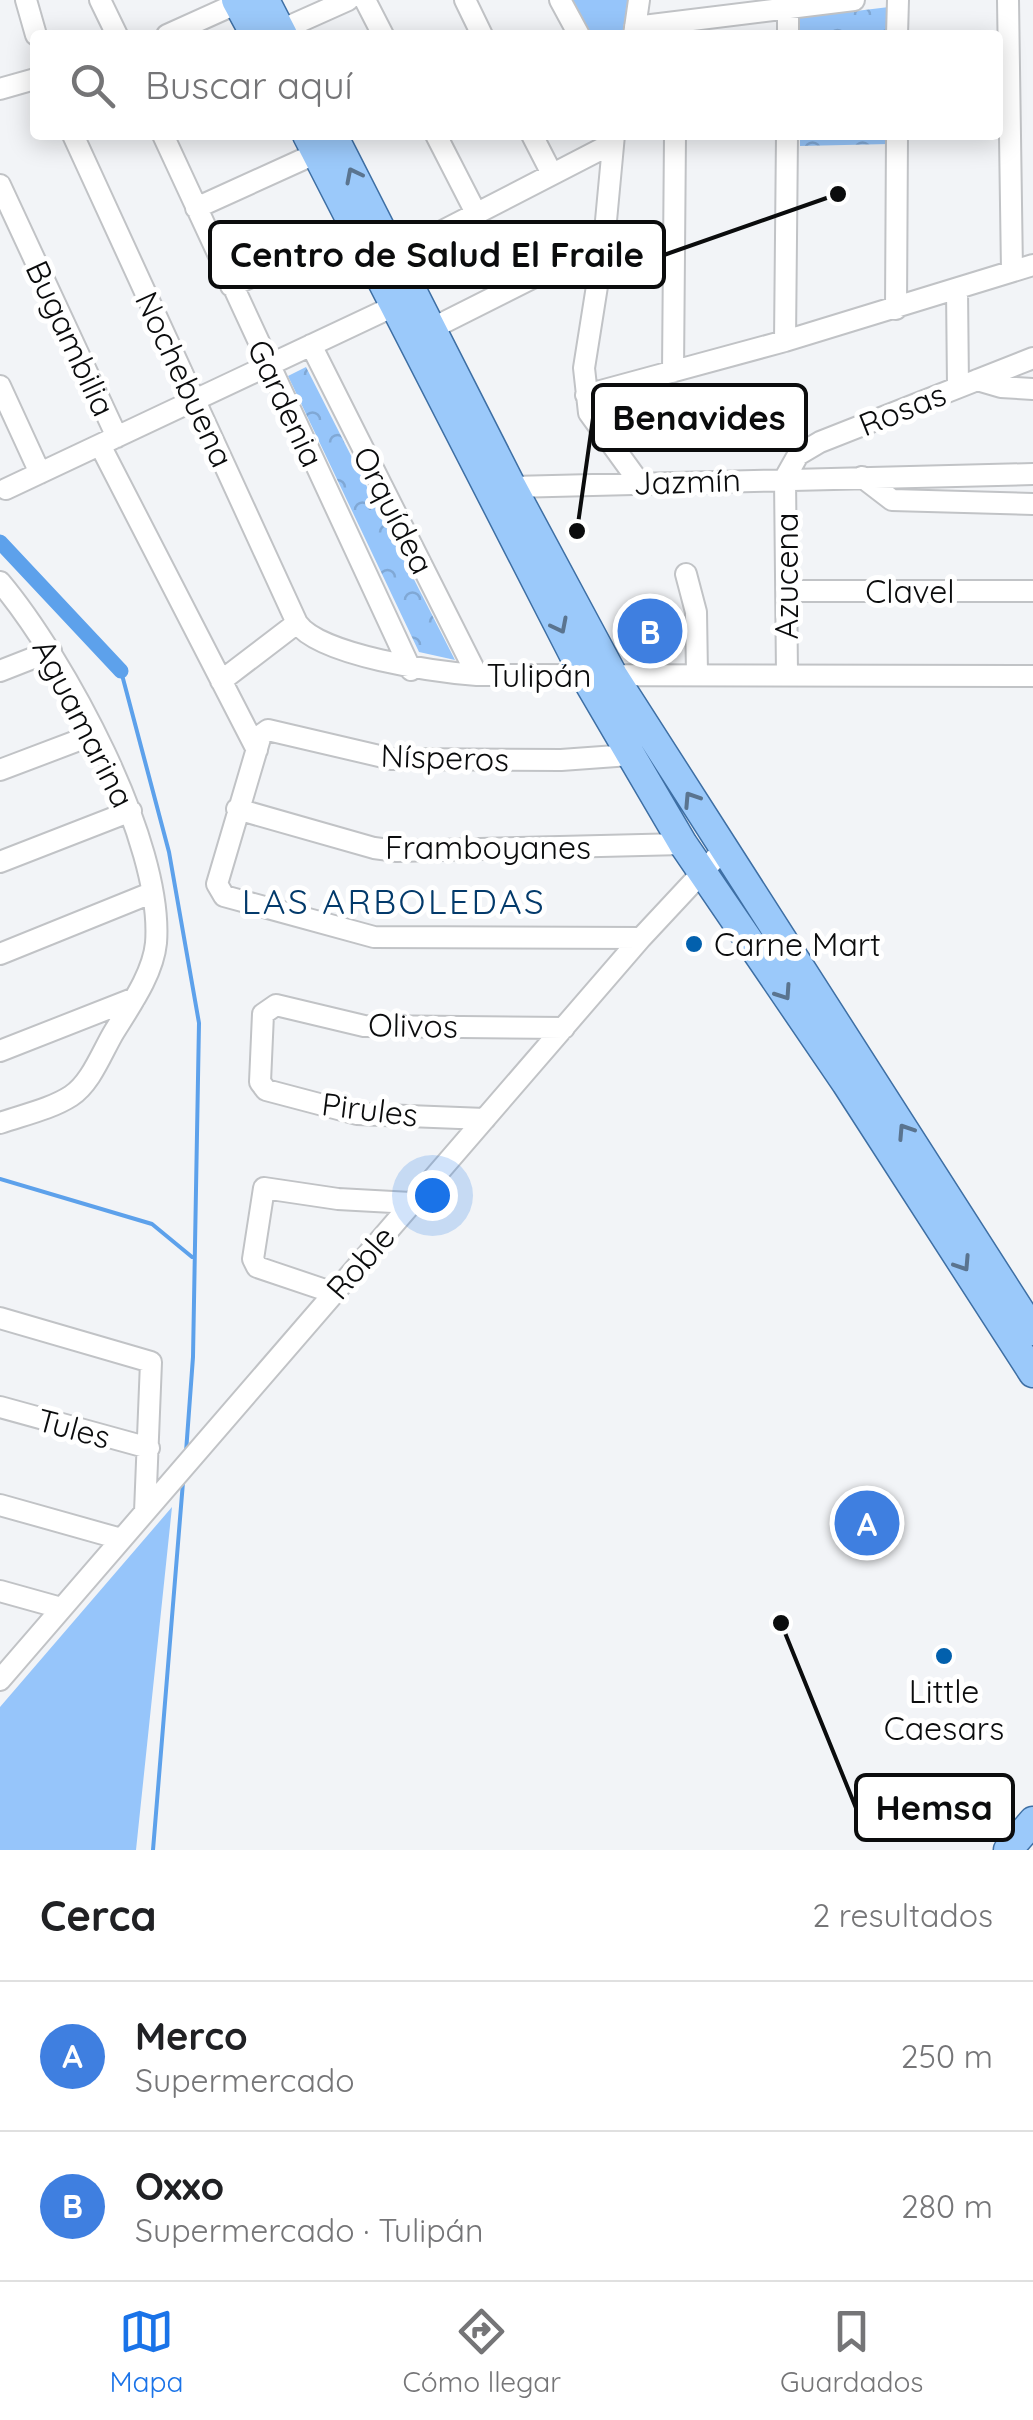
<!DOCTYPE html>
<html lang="es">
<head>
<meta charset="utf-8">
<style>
	:root { --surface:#fff; --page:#f2f2f2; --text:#202124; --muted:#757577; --line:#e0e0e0; --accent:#1a73e8 }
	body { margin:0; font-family:Quicksand,sans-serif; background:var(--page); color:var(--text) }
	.you { position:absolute; left:432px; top:1195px; width:35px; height:35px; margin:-25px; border:8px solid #fff; border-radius:50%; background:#1a73e8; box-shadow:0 0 0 15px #1a73e833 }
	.badge { display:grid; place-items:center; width:65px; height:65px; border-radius:50%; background:var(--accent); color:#fff; font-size:32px; font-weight:700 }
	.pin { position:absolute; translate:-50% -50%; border:5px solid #fff; box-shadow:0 2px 10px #0006 }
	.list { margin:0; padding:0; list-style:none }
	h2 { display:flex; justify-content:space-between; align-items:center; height:130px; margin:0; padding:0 40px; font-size:42px }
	h2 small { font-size:32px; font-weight:400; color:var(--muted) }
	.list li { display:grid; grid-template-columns:65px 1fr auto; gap:30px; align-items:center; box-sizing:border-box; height:150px; padding:0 40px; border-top:2px solid var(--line) }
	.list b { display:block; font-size:38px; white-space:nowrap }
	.list p { margin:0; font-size:32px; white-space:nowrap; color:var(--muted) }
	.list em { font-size:32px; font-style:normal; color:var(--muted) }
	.icon { flex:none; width:55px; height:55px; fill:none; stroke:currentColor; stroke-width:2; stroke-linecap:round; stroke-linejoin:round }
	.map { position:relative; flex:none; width:1033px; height:1850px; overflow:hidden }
	.search { position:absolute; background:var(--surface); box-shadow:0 5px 25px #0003; left:30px; right:30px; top:30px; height:110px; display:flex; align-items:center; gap:25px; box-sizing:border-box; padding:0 35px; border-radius:10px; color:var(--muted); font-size:38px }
	.sheet { height:430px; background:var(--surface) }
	nav { display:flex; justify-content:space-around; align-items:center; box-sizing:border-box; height:140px; border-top:2px solid var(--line); background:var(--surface); font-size:28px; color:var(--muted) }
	nav a { display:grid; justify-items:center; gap:5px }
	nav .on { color:var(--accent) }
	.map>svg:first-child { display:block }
	.grass { fill:#96c5fa }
	.park { fill:url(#park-crowns) }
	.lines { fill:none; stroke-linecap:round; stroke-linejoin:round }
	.stream { stroke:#5da1eb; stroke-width:4 }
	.canal { stroke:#5da1eb; stroke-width:15 }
	.minor-casing { stroke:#c1c3c6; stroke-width:24 }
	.major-casing { stroke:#3e6fa4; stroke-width:31 }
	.minor { stroke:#fff; stroke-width:20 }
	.major { stroke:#9bc9fa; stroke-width:28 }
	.oneway { stroke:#5a748f }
	.poi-dot { fill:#0260ad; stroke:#fff; stroke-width:4 }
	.labels { text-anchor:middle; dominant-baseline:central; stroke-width:10; stroke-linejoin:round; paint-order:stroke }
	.street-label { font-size:32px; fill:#0b0c0d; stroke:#fff }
	.poi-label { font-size:32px; fill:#0b0c0d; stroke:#fff; text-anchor:start }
	.neighbourhood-label { font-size:35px; letter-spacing:2.5px; fill:#033a6b; stroke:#fff }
	.leader { fill:none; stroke:#0b0c0d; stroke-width:4 }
	.callout-dot { fill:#0b0c0d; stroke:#fff; stroke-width:4 }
	.callout { fill:#fff; stroke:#0b0c0d; stroke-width:4 }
	.callout-label { font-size:35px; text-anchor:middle; font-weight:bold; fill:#0b0c0d }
</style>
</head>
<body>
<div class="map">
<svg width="1033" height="1850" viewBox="0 0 1033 1850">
	<defs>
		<pattern id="park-crowns" width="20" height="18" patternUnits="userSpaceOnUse" patternTransform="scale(2.5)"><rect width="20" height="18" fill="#96c5fa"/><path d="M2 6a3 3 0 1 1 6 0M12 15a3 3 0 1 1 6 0" fill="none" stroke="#80a8d5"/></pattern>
	</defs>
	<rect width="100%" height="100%" fill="#f2f4f7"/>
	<path class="grass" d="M569,0H628L622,35H587Z
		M172,1507L136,1850H0V1707Z"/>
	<path class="park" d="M889,7V35H799L798,18Z
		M800,135H889V144L800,146Z
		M306,367L455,660L419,652L288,376Z"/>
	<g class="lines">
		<path class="stream" d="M121,671L169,852L199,1023L193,1357L186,1452
			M0,1179L152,1224L192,1257
			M153,1850L183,1482"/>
		<path class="canal" d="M0,542L121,671"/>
		<defs>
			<path id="minor" d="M26,0L36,35
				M100,0L117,35
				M365,0L383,35
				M465,0L482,35
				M560,0L579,35
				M1008,0L1012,271
				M635,27L854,0
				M281,30L348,0
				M167,35L238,3
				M634,35L639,0
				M788,35V0
				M897,35L898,0
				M0,89L35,79
				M73,135L297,623C320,656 437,672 477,675L1033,676
				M163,135L411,670
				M436,135L476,213
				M532,135L551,172
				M614,135L604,242L584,368L589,413L639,482
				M0,185L117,437
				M196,208L317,153
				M394,256L613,143
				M231,286L358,230
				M957,289L958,387
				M896,309L897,135
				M423,333L604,242
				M785,341L787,135
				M311,345L477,675
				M673,372L675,135
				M977,380L1001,387L1033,389
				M0,386L40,473
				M586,395L785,341L1033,265
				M100,445L257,750
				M862,477L892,500L1033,504
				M512,487L1033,474
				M6,489L407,300
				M686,574L696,612L697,674
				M0,582C64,658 164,842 156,943C153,974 130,1006 114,1032C102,1052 91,1083 71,1096C51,1109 23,1115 0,1123
				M787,591H1033
				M0,671L51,651
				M787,674L785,478L798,455L820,442L1033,358
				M221,681L297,623
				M630,755L561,760L392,759L268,730L261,735L217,884L224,896L374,937L641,938
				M0,770L95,734
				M237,809L374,848L397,851L683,844
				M0,862L131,811
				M0,954L151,893
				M0,1051L135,998
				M485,1119L357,1114L266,1090L260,1082L263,1014L276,1005L364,1026L564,1028
				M334,1293L257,1267L253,1259L264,1188L338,1199L411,1203
				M0,1318L151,1362L145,1512
				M0,1407L149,1448
				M0,1505L121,1539
				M0,1591L61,1608
				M0,1680L641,938L724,849"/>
			<path id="major" d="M236,0L255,35
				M265,0L283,35
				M307,135L584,675L683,844L846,1083L1033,1373
				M333,135L512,487L613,675L1033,1331
				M1008,1850L1033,1821"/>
		</defs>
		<use href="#minor" class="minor-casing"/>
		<use href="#major" class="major-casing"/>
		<use href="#minor" class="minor"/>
		<use href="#major" class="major"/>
	</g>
	<defs><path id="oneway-chevron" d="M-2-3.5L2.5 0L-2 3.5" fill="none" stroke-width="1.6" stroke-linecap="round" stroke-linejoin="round" transform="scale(2.5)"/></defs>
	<g class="oneway">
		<use href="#oneway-chevron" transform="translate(353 175) rotate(-117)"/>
		<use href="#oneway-chevron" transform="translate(560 626) rotate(63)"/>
		<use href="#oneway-chevron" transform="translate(691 799) rotate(-123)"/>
		<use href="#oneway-chevron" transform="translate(784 993) rotate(56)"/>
		<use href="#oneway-chevron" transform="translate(905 1131) rotate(-123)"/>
		<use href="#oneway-chevron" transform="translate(963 1264) rotate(57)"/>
	</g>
	<g class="poi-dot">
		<circle cx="694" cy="944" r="10"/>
		<circle cx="944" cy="1656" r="10"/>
	</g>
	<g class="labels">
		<g class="street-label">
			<text transform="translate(71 338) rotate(65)">Bugambilia</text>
			<text transform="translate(185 379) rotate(65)">Nochebuena</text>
			<text transform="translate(286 403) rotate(65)">Gardenia</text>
			<text transform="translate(902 409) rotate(-22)">Rosas</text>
			<text transform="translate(687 481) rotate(-2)">Jazmín</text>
			<text transform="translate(394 510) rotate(63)">Orquídea</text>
			<text transform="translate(786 576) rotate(-90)">Azucena</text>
			<text x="910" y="591">Clavel</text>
			<text x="539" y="675">Tulipán</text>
			<text transform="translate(84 723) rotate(63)">Aguamarina</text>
			<text transform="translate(445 757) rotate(2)">Nísperos</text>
			<text x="488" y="847">Framboyanes</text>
			<text transform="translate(413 1025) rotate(1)">Olivos</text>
			<text transform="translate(370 1109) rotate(7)">Pirules</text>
			<text transform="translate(360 1262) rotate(-49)">Roble</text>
			<text transform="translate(74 1428) rotate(15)">Tules</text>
		</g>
		<g class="poi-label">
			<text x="714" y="944">Carne Mart</text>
			<text x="944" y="1691" text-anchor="middle">Little<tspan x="944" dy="37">Caesars</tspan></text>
		</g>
		<g class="neighbourhood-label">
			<text x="394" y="901">LAS ARBOLEDAS</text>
		</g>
	</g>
	<path class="leader" d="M838 194L664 255M577 531L593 418M781 1623L856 1808"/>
	<g class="callout-dot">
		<circle cx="838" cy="194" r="10"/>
		<circle cx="577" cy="531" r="10"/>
		<circle cx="781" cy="1623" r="10"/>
	</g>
	<g class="callout">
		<rect x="210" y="222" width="454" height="65" rx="10"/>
		<rect x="593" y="385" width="213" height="65" rx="10"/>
		<rect x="856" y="1775" width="157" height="65" rx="10"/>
	</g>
	<g class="callout-label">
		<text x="437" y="267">Centro de Salud El Fraile</text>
		<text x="699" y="430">Benavides</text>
		<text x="934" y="1820">Hemsa</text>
	</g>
</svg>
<div class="you"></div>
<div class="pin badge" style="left:867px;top:1523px;background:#3f7fe0">A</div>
<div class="pin badge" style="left:650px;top:631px;background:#3f7fe0">B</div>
<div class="search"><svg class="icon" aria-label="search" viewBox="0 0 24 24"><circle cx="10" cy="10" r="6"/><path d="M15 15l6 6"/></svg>Buscar aquí</div>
</div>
<section class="sheet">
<h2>Cerca<small>2 resultados</small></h2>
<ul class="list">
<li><span class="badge" style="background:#3f7fe0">A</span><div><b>Merco</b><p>Supermercado</p></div><em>250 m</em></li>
<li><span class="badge" style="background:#3f7fe0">B</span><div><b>Oxxo</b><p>Supermercado · Tulipán</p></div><em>280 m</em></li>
</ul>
</section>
<nav>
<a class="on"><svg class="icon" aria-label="map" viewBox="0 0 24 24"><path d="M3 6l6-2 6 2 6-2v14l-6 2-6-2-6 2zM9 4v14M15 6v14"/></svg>Mapa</a>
<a><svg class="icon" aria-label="directions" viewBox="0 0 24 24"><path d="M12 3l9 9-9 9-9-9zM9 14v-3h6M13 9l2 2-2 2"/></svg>Cómo llegar</a>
<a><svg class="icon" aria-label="saved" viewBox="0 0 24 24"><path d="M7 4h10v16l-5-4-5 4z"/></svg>Guardados</a>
</nav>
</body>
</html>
